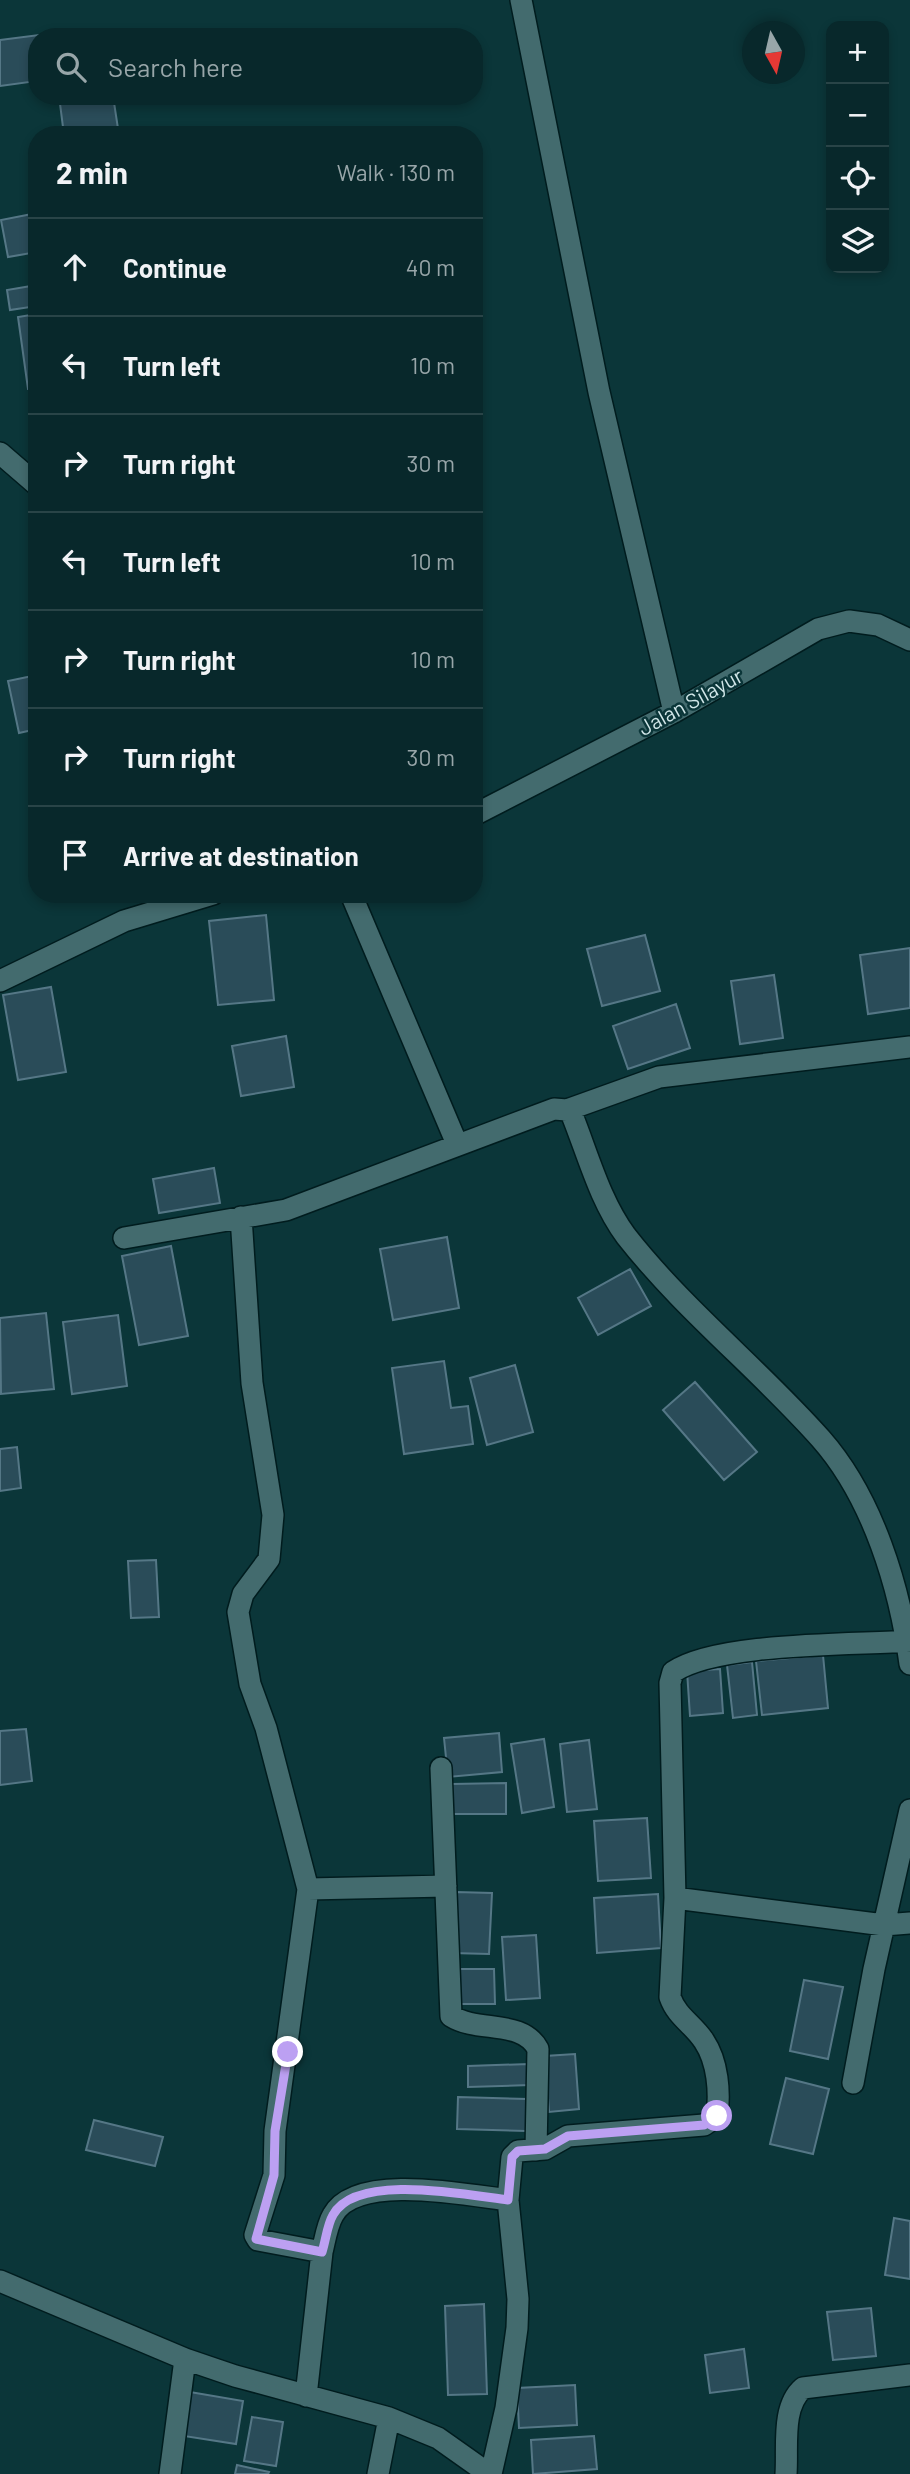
<!DOCTYPE html>
<html lang="en">
<head>
<meta charset="utf-8">
<style>
	:root { --surface:#08282b; --page:#113033; --text:#f1f3f6; --muted:#98a6a9; --line:#294447 }
	body { margin:0; font-family:Barlow,sans-serif; background:var(--page); color:var(--text) }
	.controls { position:absolute; right:21px; top:21px; display:grid; overflow:hidden; border-radius:14px; box-shadow:0 4px 10px #0003 }
	.controls button { width:63px; height:63px; display:grid; place-items:center; padding:0; border:0; border-bottom:2px solid var(--line); background:var(--surface); color:var(--text); font:35px sans-serif }
	.compass { position:absolute; left:742px; top:21px; width:63px; height:63px; border-radius:50%; background:var(--surface); box-shadow:0 4px 10px #0003; rotate:172deg }
	.stop { position:absolute; width:21px; height:21px; margin:-16px; border:5px solid #bca0f2; border-radius:50%; background:#fff }
	.stop.end { background:#bca0f2; border-color:#fff; box-shadow:0 2px 7px #0008 }
	.list { margin:0; padding:0; list-style:none }
	h2 { display:flex; justify-content:space-between; align-items:center; height:91px; margin:0; padding:0 28px; font-size:30px }
	h2 small { font-size:23px; font-weight:400; color:var(--muted) }
	.list li { display:grid; grid-template-columns:46px 1fr auto; gap:21px; align-items:center; box-sizing:border-box; height:98px; padding:0 28px; border-top:2px solid var(--line) }
	.list b { display:block; font-size:26px; white-space:nowrap }
	.list em { font-size:23px; font-style:normal; color:var(--muted) }
	.icon { flex:none; width:38px; height:38px; fill:none; stroke:currentColor; stroke-width:2; stroke-linecap:round; stroke-linejoin:round }
	.map { position:relative; flex:none; width:910px; height:2474px; overflow:hidden }
	.search { position:absolute; background:var(--surface); box-shadow:0 4px 10px #0003; left:28px; top:28px; width:455px; height:77px; display:flex; align-items:center; gap:18px; box-sizing:border-box; padding:0 24px; border-radius:28px; color:var(--muted); font-size:26px }
	.panel { position:absolute; background:var(--surface); box-shadow:0 4px 10px #0003; left:28px; top:126px; width:455px; height:777px; border-radius:28px }
	.map>svg:first-child { display:block }
	.building { fill:#2a4c59; stroke:#557786; stroke-width:2 }
	.lines { fill:none; stroke-linecap:round; stroke-linejoin:round }
	.minor-casing { stroke:#001c1e; stroke-width:24 }
	.minor { stroke:#436b6e; stroke-width:21 }
	.route { stroke:#bca0f2; stroke-width:9 }
	.labels { text-anchor:middle; dominant-baseline:central; stroke-width:5; stroke-linejoin:round; paint-order:stroke }
	.street-label { font-size:21px; fill:#d2e7e9; stroke:#0b3639 }
</style>
</head>
<body>
<div class="map">
<svg width="910" height="2474" viewBox="0 0 910 2474">
	<rect width="100%" height="100%" fill="#0b3639"/>
	<path class="building" d="M86,29L88,37H37V81L0,86V40Z
		M59,96H113L119,135H64Z
		M37,213V252L8,257L1,220Z
		M37,285V306L10,310L7,290Z
		M37,314V388L28,389L18,317Z
		M37,675V729L19,733L8,681Z
		M266,915L274,1000L218,1005L209,921Z
		M645,935L660,991L602,1006L587,949Z
		M910,948V1008L868,1014L860,955Z
		M774,975L783,1038L740,1044L731,981Z
		M51,987L66,1072L18,1080L3,995Z
		M676,1004L690,1048L628,1069L613,1026Z
		M286,1036L294,1087L241,1096L232,1046Z
		M214,1168L220,1203L159,1213L153,1179Z
		M447,1237L459,1308L393,1320L380,1249Z
		M171,1246L188,1336L139,1345L122,1256Z
		M630,1269L651,1306L598,1335L578,1298Z
		M46,1313L54,1389L1,1394L0,1318Z
		M118,1315L127,1386L72,1394L63,1322Z
		M444,1361L451,1408L468,1406L473,1444L404,1454L392,1368Z
		M515,1365L533,1432L487,1445L470,1378Z
		M695,1382L757,1452L724,1480L663,1410Z
		M17,1447L21,1488L0,1491V1449Z
		M156,1560L159,1617L131,1618L128,1561Z
		M823,1655L828,1708L762,1715L756,1661Z
		M752,1662L757,1715L733,1718L727,1665Z
		M720,1669L723,1713L690,1716L687,1671Z
		M26,1729L32,1781L0,1785V1731Z
		M499,1733L502,1772L448,1777L444,1738Z
		M544,1739L554,1807L522,1813L511,1744Z
		M589,1740L597,1809L567,1812L560,1744Z
		M506,1783V1814H453L452,1784Z
		M647,1818L651,1878L598,1881L594,1821Z
		M456,1892L492,1893L489,1954L452,1953Z
		M658,1894L661,1948L597,1953L594,1898Z
		M536,1935L540,1998L506,2000L502,1937Z
		M459,1969H494L495,2004H459Z
		M804,1980L843,1987L828,2059L790,2051Z
		M575,2054L579,2109L549,2112L545,2056Z
		M529,2064L530,2085L468,2087V2066Z
		M786,2078L829,2089L813,2154L770,2144Z
		M458,2097L527,2099L526,2131L457,2129Z
		M94,2120L163,2137L155,2166L86,2150Z
		M894,2218L910,2221V2279L885,2275Z
		M484,2304L487,2394L448,2395L445,2306Z
		M871,2308L876,2356L833,2360L827,2312Z
		M744,2349L749,2388L710,2393L705,2355Z
		M575,2385L577,2425L519,2428L517,2388Z
		M190,2392L243,2401L236,2444L184,2436Z
		M252,2417L283,2422L276,2466L244,2461Z
		M594,2436L597,2469L533,2474L531,2440Z
		M237,2465L269,2472L268,2474H235Z"/>
	<g class="lines">
		<defs>
			<path id="minor" d="M521,0L599,392L674,712
				M0,453L37,485
				M474,815L674,712L818,629L849,621L878,625L910,640
				M351,894L457,1144
				M0,981L124,921L213,894
				M567,1110L572,1115C588,1155 600,1201 626,1236C684,1310 759,1369 821,1439C873,1498 900,1588 910,1664
				M241,1217L252,1383L273,1515L269,1559L243,1594L238,1612L250,1684L266,1728L308,1889L275,2131L274,2175L255,2235L258,2240L322,2252L306,2396
				M124,1238L286,1210L554,1109L567,1110L659,1077L910,1047
				M441,1768L451,2016C478,2033 522,2019 538,2049L536,2150
				M308,1889L446,1886
				M675,1898L884,1925L910,1923
				M853,2083L874,1969L910,1810
				M508,2200L512,2157L518,2151L545,2149L568,2136L704,2125L717,2116C720,2092 718,2062 704,2041C693,2024 677,2017 670,1997L675,1898L670,1683L673,1672C717,1642 853,1645 910,1641
				M322,2252C325,2240 327,2225 333,2215C356,2172 468,2195 508,2200L518,2299L517,2328L506,2408L491,2474
				M0,2281L185,2359L235,2376L389,2418L378,2474
				M389,2418L438,2438L489,2474
				M170,2474L185,2359
				M786,2474C788,2447 781,2407 803,2388L910,2375"/>
		</defs>
		<use href="#minor" class="minor-casing"/>
		<use href="#minor" class="minor"/>
	</g>
	<g class="lines">
		<path class="route" d="M288,2052L275,2131L274,2175L256,2239L322,2252C326,2240 327,2225 333,2215C356,2172 468,2195 508,2200L512,2157L518,2151L545,2149L568,2136L704,2125L717,2116"/>
	</g>
	<g class="labels">
		<g class="street-label">
			<text transform="translate(690 701) rotate(-29)">Jalan Silayur</text>
		</g>
	</g>
</svg>
<div class="controls">
<button>+</button>
<button>−</button>
<button><svg class="icon" aria-label="locate" viewBox="0 0 24 24"><circle cx="12" cy="12" r="6"/><path d="M12 2v4M12 18v4M2 12h4M18 12h4"/></svg></button>
<button><svg class="icon" aria-label="layers" viewBox="0 0 24 24"><path d="M12 4l9 5-9 5-9-5zM3 14l9 5 9-5"/></svg></button>
</div>
<svg class="compass" viewBox="-18 -18 36 36"><path d="M0-13l5 13h-10z" fill="#e53935"/><path d="M0 13l5-13h-10z" fill="#98a6a9"/></svg>
<div class="stop" style="left:717px;top:2116px"></div>
<div class="stop end" style="left:288px;top:2052px"></div>
<div class="search"><svg class="icon" aria-label="search" viewBox="0 0 24 24"><circle cx="10" cy="10" r="6"/><path d="M15 15l6 6"/></svg>Search here</div>
<section class="panel">
<h2>2 min<small>Walk · 130 m</small></h2>
<ul class="list">
<li><svg class="icon" aria-label="ahead" viewBox="0 0 24 24"><path d="M12 20V5M6 11l6-6 6 6"/></svg><div><b>Continue</b></div><em>40 m</em></li>
<li><svg class="icon" aria-label="left" viewBox="0 0 24 24"><path d="M17 20v-9H6M10 6l-5 5 5 5"/></svg><div><b>Turn left</b></div><em>10 m</em></li>
<li><svg class="icon" aria-label="right" viewBox="0 0 24 24"><path d="M7 20v-9h11M14 6l5 5-5 5"/></svg><div><b>Turn right</b></div><em>30 m</em></li>
<li><svg class="icon" aria-label="left" viewBox="0 0 24 24"><path d="M17 20v-9H6M10 6l-5 5 5 5"/></svg><div><b>Turn left</b></div><em>10 m</em></li>
<li><svg class="icon" aria-label="right" viewBox="0 0 24 24"><path d="M7 20v-9h11M14 6l5 5-5 5"/></svg><div><b>Turn right</b></div><em>10 m</em></li>
<li><svg class="icon" aria-label="right" viewBox="0 0 24 24"><path d="M7 20v-9h11M14 6l5 5-5 5"/></svg><div><b>Turn right</b></div><em>30 m</em></li>
<li><svg class="icon" aria-label="arrive" viewBox="0 0 24 24"><path d="M6 21V4h12l-3 4 3 4H6"/></svg><div><b>Arrive at destination</b></div></li>
</ul>
</section>
</div>
</body>
</html>
